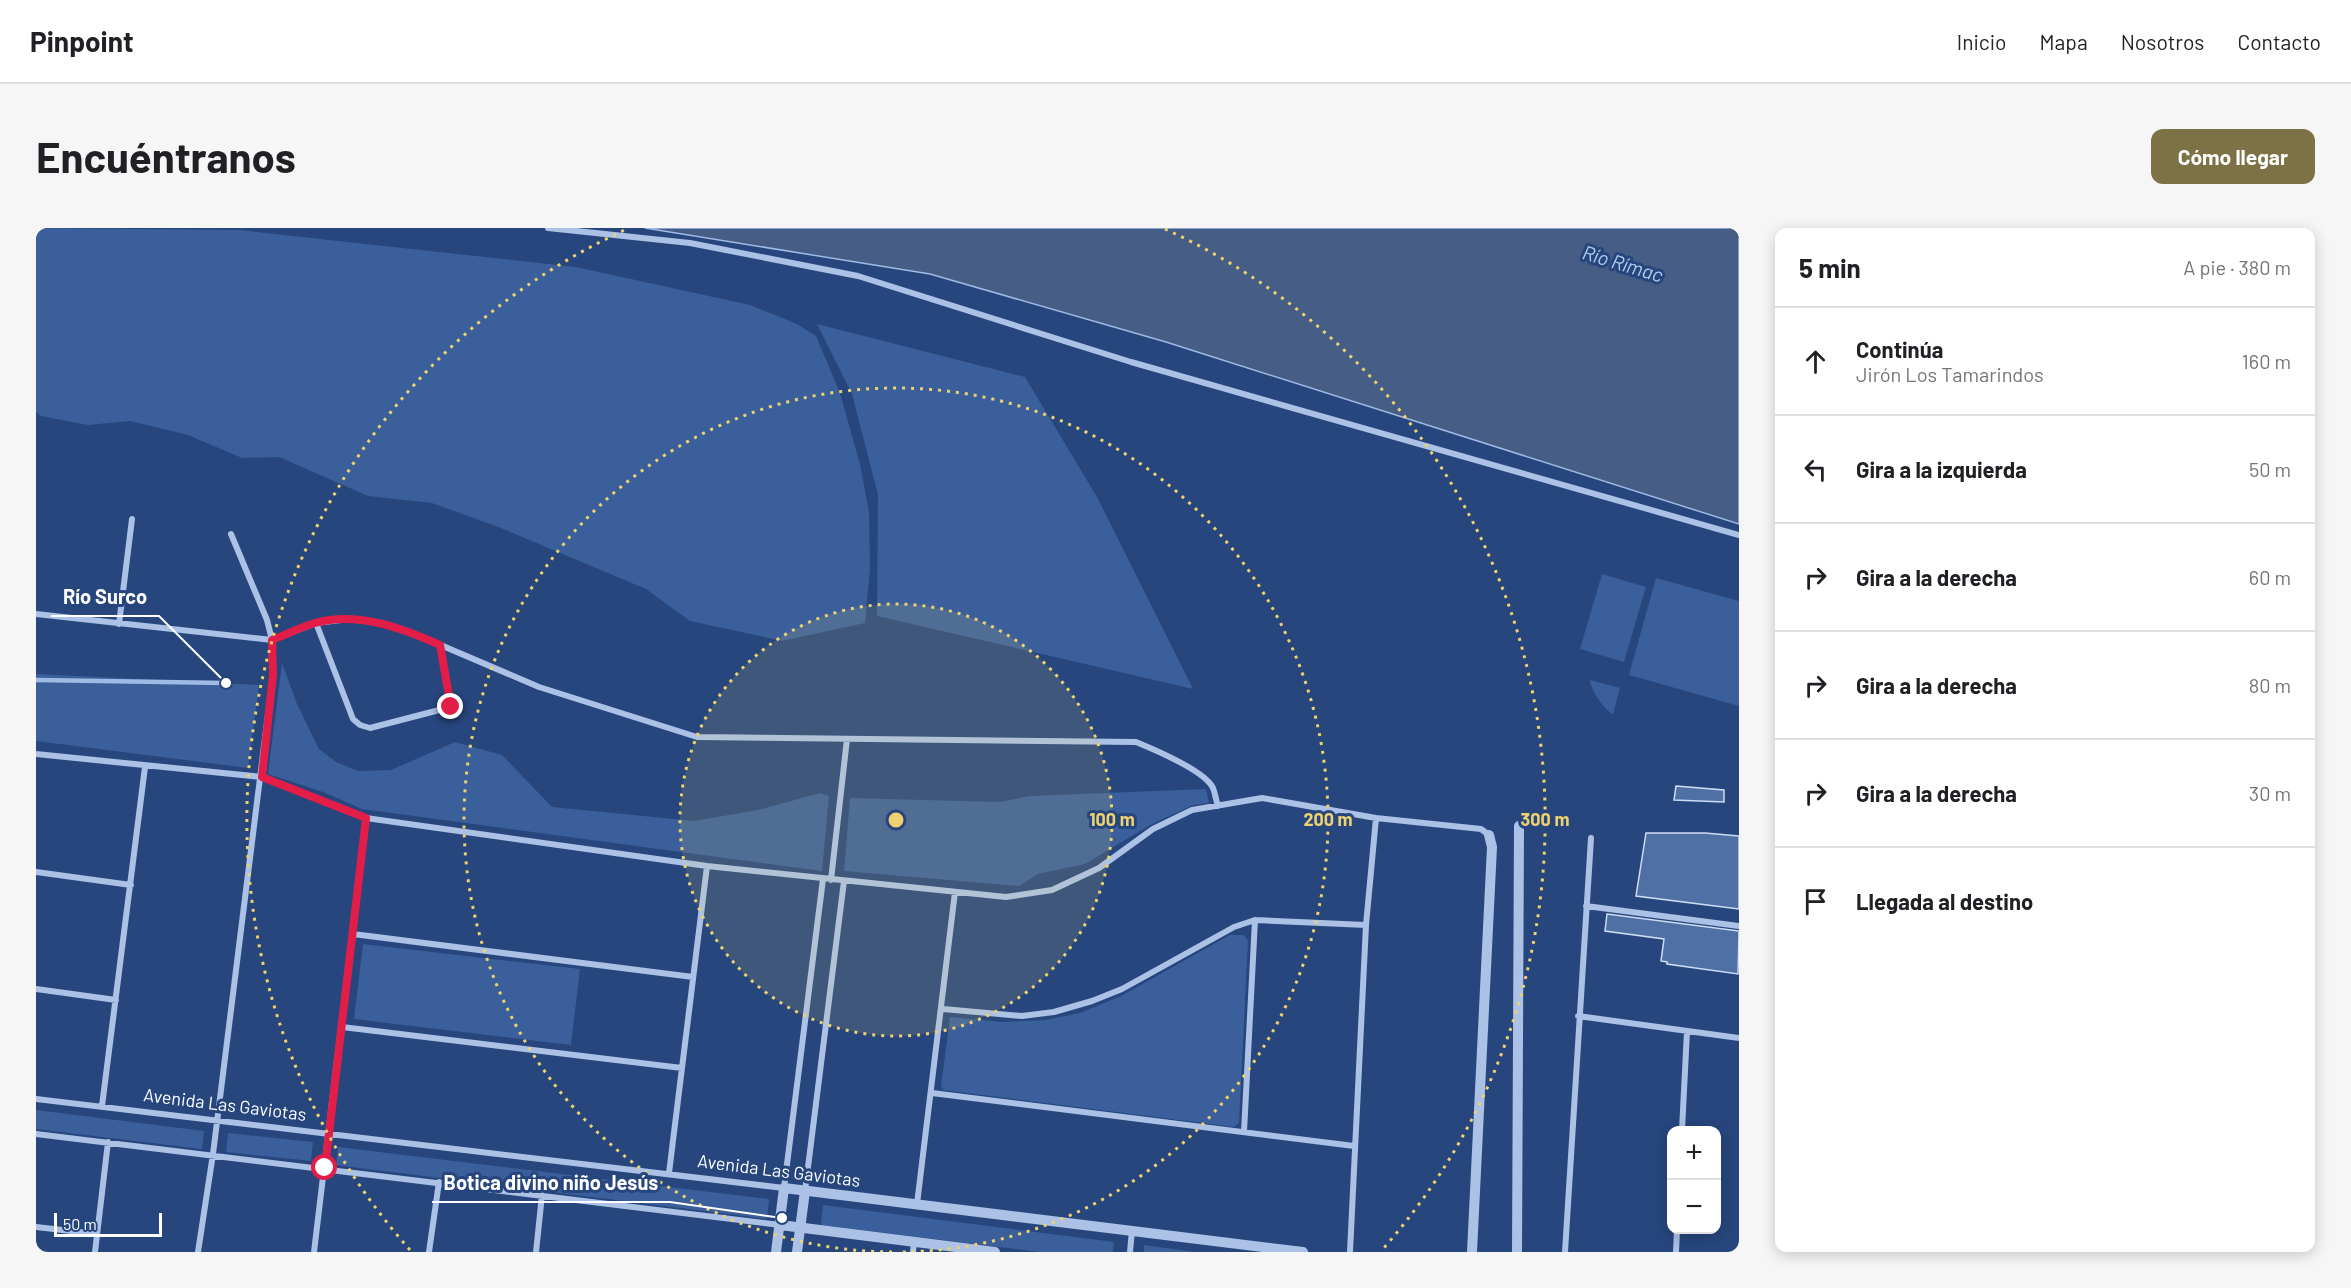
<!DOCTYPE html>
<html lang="es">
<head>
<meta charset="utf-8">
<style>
	:root { --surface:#fff; --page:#f6f6f6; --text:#202124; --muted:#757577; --line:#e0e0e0; --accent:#7d7146 }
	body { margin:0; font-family:Barlow,sans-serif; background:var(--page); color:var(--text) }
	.controls { position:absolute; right:18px; bottom:18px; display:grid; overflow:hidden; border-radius:12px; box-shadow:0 3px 15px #0003 }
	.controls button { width:54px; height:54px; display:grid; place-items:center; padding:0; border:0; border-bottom:2px solid var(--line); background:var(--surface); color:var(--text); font:30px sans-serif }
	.scale { position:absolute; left:18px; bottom:15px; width:108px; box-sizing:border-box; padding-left:6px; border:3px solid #fff; border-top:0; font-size:16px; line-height:21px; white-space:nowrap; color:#fff; -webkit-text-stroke:4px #26467d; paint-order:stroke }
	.stop { position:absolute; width:18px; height:18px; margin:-14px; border:4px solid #e11d48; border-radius:50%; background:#fff }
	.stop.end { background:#e11d48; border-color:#fff; box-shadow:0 2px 6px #0008 }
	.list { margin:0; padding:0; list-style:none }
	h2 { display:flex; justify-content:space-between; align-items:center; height:78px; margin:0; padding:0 24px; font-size:26px }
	h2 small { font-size:20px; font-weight:400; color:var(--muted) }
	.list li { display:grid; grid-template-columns:39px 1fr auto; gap:18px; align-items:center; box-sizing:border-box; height:108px; padding:0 24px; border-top:2px solid var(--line) }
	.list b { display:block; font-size:22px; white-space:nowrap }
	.list p { margin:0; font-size:20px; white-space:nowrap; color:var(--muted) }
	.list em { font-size:20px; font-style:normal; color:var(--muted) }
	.icon { flex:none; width:33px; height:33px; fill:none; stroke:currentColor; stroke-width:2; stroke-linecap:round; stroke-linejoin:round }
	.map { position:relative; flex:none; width:1703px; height:1024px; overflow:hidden; border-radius:12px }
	header { display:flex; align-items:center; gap:36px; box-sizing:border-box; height:84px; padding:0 30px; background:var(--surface); border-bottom:2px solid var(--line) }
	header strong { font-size:28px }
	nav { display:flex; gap:33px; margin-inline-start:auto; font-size:21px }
	.intro { display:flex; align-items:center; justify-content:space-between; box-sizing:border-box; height:144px; padding:0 36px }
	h1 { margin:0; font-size:42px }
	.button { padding:15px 27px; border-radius:12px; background:var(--accent); color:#fff; font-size:21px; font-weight:700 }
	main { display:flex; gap:36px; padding:0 36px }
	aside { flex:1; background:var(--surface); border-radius:12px; box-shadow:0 3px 15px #0003 }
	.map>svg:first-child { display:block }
	.green { fill:#3a5f9a }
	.water { fill:#465d85; stroke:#9fbbe5; stroke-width:1.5 }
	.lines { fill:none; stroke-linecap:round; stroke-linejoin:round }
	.stream { stroke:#9fbbe5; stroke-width:4.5 }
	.building { fill:#4e70a5; stroke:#cedcf4; stroke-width:1.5 }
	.minor { stroke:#abc1e5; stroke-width:6 }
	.tertiary { stroke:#abc1e5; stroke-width:10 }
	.route { stroke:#e11d48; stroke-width:8 }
	.ring { fill:none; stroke:#eed270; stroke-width:3; stroke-dasharray:3 6 }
	.labels { text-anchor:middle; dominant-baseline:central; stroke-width:6; stroke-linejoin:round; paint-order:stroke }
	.street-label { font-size:18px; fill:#fff; stroke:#26467d }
	.water-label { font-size:20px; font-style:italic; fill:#b6cbec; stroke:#26467d }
	.centre { fill:#eed270; stroke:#26467d; stroke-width:3 }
	.ring-label { font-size:18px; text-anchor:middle; font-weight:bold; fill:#eed270; stroke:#26467d; stroke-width:6; stroke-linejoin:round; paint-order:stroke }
	.leader { fill:none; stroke:#fff; stroke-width:2 }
	.callout-dot { fill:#fff; stroke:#26467d; stroke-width:2 }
	.callout-label { font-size:20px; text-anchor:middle; font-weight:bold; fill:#fff; stroke:#26467d; stroke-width:6; stroke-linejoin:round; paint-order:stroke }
</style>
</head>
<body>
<header>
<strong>Pinpoint</strong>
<nav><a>Inicio</a><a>Mapa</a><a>Nosotros</a><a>Contacto</a></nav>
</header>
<div class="intro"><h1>Encuéntranos</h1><a class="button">Cómo llegar</a></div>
<main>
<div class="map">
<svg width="1703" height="1024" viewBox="0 0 1703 1024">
	<rect width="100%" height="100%" fill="#26467d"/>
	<path class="green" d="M0,0L203,2L540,39L714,77L761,96L780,108L804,165L824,236L833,284L834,341L829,395L746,413L654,393L610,361L465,300L396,275L332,268L243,229L206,230L152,207L94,193L52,197L5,188L0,184Z
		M781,96L989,149L1061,269L1157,461L841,388L842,267L816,166Z
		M1566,346L1610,359L1588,434L1544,421Z
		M1620,350L1703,373V478L1593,447Z
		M246,435L261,476L283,521L300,534L322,543L355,542L419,514L466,527L516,579L658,593L722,582L784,565L793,568L786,643L326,581L287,564L232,546Z
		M0,446L223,457L212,540L0,513Z
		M1554,452L1584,460L1577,486C1569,483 1554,461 1554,452Z
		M1170,561L1173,575L1157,577L1114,597L1049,636L1002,646L983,658L808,643L814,570L964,574L994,568Z
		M1194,707H1208L1212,713L1203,895L1198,899L907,862L905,858L914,789L967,794L1009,792L1044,785L1085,768Z
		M327,716L544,741L535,817L318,791Z
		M0,882L168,903L166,921L0,901Z
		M192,905L277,914L275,933L190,924Z
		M302,919L733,971L731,991L300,937Z
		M787,977L1078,1014L1077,1024H1004L785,997Z
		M1108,1017L1158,1024H1108Z"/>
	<path class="water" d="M609,0H1703V296L1130,114L894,46Z"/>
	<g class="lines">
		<path class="stream" d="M0,452L190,455"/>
	</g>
	<path class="building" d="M1640,558L1688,562V574L1638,572Z
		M1610,605H1669L1703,608V681L1600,668Z
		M1571,686L1703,703L1702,746L1631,736V734L1625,733L1628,711L1569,703Z"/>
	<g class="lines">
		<path class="minor" d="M512,0L654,15L822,48L1095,134L1703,307
			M0,386L236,412L280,395L313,391L345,395L374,404L503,459L661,509L1100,514C1117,521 1169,543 1177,560C1179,565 1180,572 1182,578
			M280,395L317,491L324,497L334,500L415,479L404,417
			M83,396L96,291
			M0,526L226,549L330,590L671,638L970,669L1016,662L1063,640L1117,601L1156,582L1226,570L1340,590L1445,601L1453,607
			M0,644L95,657
			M795,652L811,511
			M1550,678L1703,698
			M317,706L657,749
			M0,761L80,772
			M907,781L986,788L1018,784L1056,773L1086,761L1198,699L1219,692L1330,697
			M1542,788L1703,810
			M306,799L646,840
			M896,865L1318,918
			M0,871L748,960L787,651
			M66,878L109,539
			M1646,902L1651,803
			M1208,904L1219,692
			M0,906L744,997
			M633,945L671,638
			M769,963L808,653
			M881,976L919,664
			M0,999L61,1006
			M59,1024L72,914
			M162,1024L177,926L237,446L236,412L231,392L195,306
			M278,1024L330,590
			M393,1024L403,954
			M500,1024L506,967
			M877,1024L878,1014
			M1094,1024L1096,1002
			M1314,1024L1330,697L1340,590
			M1529,1024L1555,610
			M1640,1024L1641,1002"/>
		<path class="tertiary" d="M744,997L959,1024
			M740,1024L748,960L1267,1024
			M761,1024L769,963
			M1436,1024L1456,619L1453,607
			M1481,1024L1483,598"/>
	</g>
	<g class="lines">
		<path class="route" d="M289,940L330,590L226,549L237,446L236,412C250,407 264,399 279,395C321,383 366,400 404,417L415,479"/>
	</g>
	<circle cx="860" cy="592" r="216" fill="#eed270" fill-opacity=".12"/>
	<g class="ring">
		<circle cx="860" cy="592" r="216"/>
		<path d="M856 1024A432 432 0 1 1 864 1024"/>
		<path d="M374 1022A649 649 0 0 1 591 1M1129 1A649 649 0 0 1 1346 1022"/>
	</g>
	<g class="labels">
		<g class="street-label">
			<text transform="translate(189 876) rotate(7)">Avenida Las Gaviotas</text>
			<text transform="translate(743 942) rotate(7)">Avenida Las Gaviotas</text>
		</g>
		<g class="water-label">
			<text transform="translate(1587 35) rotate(17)">Río Rímac</text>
		</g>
	</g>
	<circle cx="860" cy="592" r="9" class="centre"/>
	<g class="ring-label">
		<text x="1076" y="598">100 m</text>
		<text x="1292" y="598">200 m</text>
		<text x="1509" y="598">300 m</text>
	</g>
	<path class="leader" d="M190 455L123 388H15M746 990L634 974H396"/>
	<g class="callout-dot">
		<circle cx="190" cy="455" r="6"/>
		<circle cx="746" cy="990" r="6"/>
	</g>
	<g class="callout-label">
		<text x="69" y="376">Río Surco</text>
		<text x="515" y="962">Botica divino niño Jesús</text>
	</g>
</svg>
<div class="controls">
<button>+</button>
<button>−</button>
</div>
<div class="scale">50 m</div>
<div class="stop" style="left:289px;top:940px"></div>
<div class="stop end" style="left:415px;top:479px"></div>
</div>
<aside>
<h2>5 min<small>A pie · 380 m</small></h2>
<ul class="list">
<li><svg class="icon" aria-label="ahead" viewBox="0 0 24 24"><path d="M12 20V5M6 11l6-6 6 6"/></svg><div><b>Continúa</b><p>Jirón Los Tamarindos</p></div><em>160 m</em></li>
<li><svg class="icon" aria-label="left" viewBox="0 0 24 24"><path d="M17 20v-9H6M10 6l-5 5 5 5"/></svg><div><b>Gira a la izquierda</b></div><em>50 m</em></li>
<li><svg class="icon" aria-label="right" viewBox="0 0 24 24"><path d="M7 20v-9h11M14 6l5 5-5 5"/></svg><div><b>Gira a la derecha</b></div><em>60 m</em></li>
<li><svg class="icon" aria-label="right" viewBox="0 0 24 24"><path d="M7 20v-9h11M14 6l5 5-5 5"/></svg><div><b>Gira a la derecha</b></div><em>80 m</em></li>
<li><svg class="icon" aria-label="right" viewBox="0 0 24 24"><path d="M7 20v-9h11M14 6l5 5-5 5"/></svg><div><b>Gira a la derecha</b></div><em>30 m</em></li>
<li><svg class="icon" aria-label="arrive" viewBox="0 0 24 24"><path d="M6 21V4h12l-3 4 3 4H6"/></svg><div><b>Llegada al destino</b></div></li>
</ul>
</aside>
</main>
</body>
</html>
